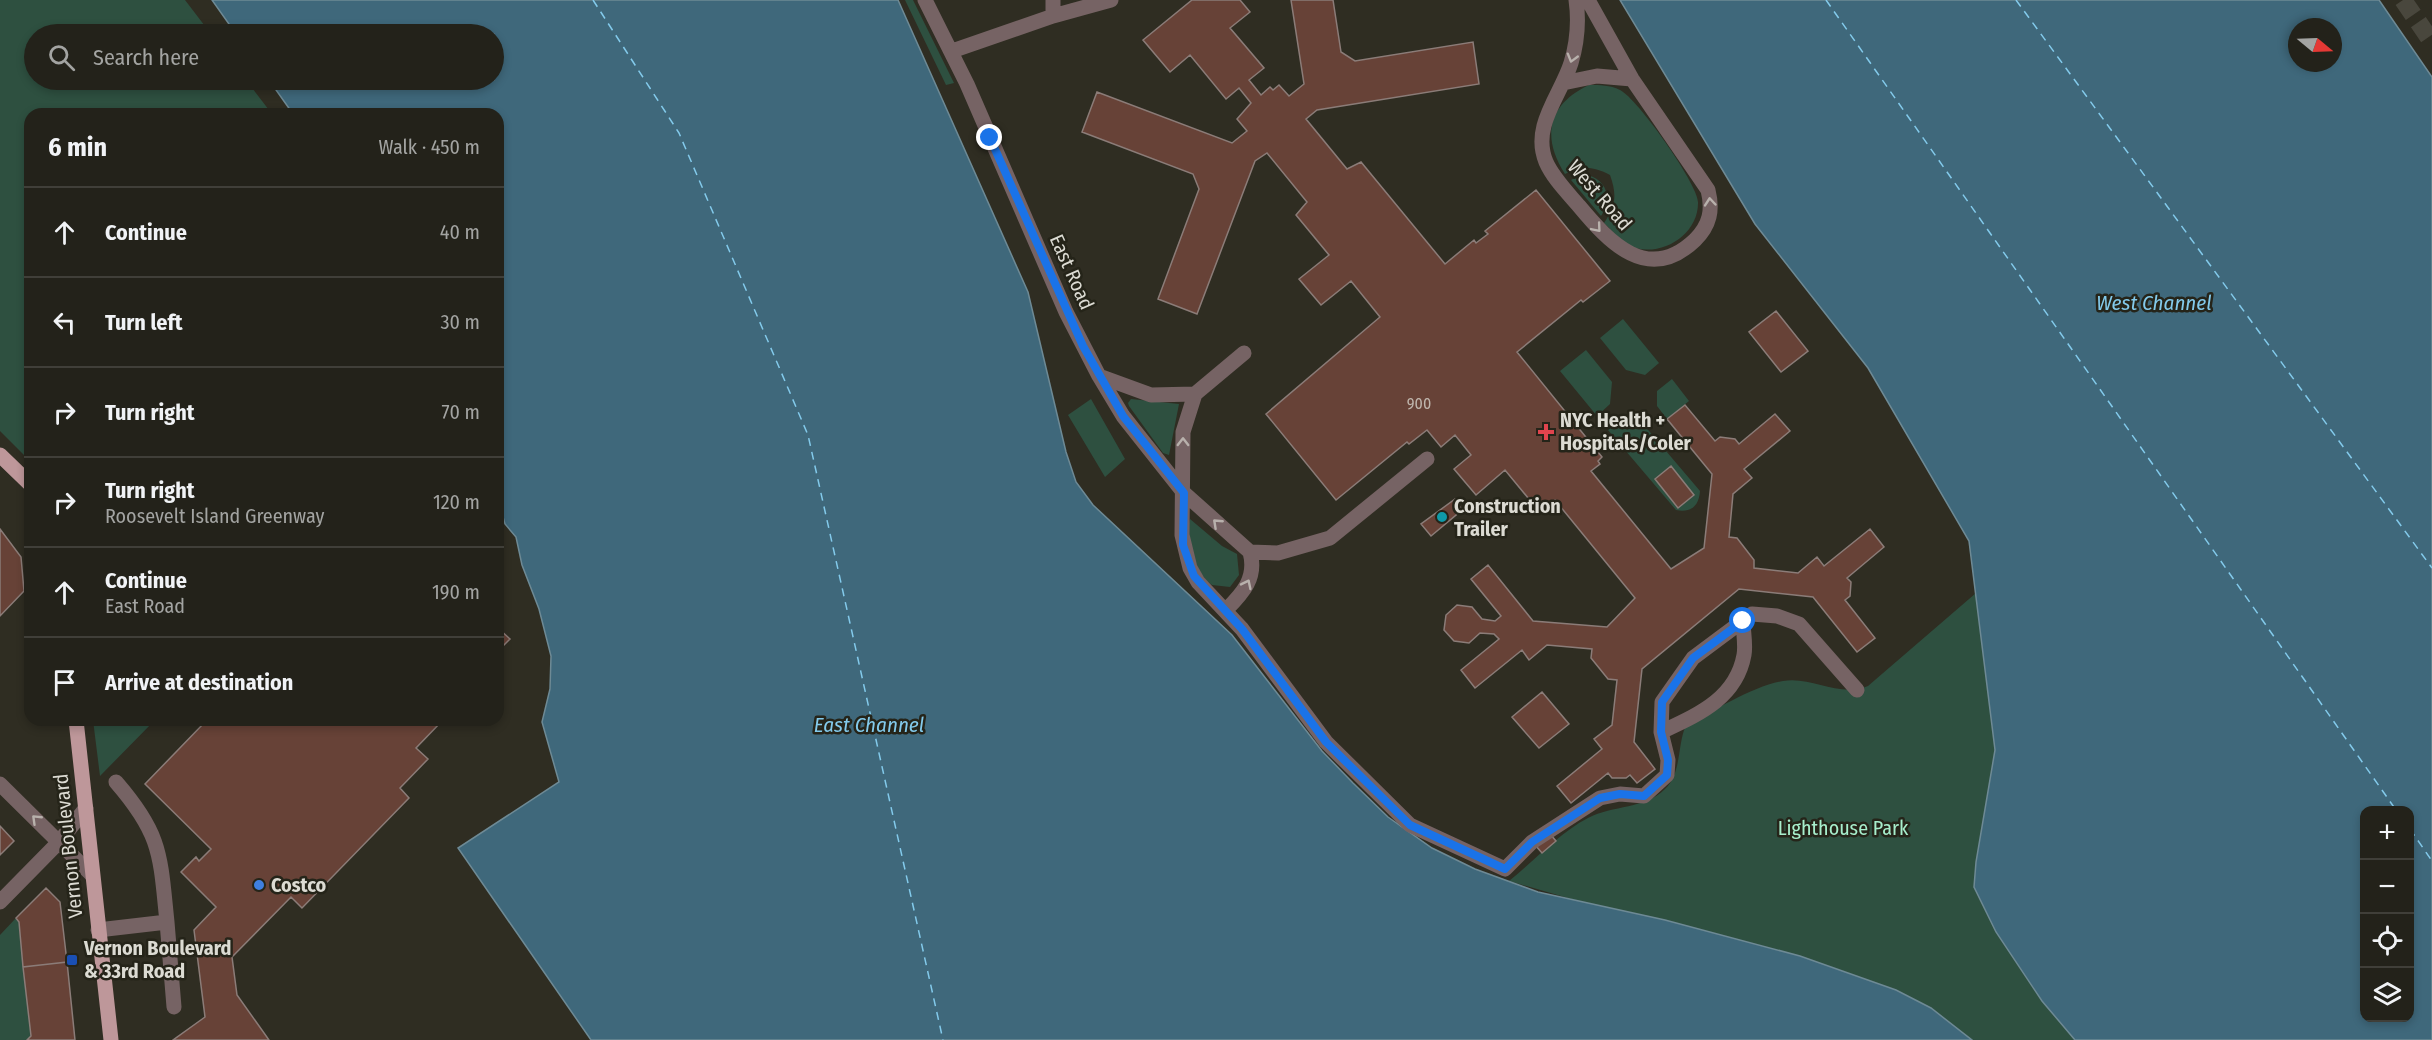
<!DOCTYPE html>
<html lang="en">
<head>
<meta charset="utf-8">
<style>
	:root { --surface:#23221a; --page:#2f2f27; --text:#f1f3f6; --muted:#a3a4a2; --line:#403f39 }
	body { margin:0; font-family:"Fira Sans Condensed",sans-serif; background:var(--page); color:var(--text) }
	.controls { position:absolute; right:18px; bottom:18px; display:grid; overflow:hidden; border-radius:12px; box-shadow:0 3px 9px #0003 }
	.controls button { width:54px; height:54px; display:grid; place-items:center; padding:0; border:0; border-bottom:2px solid var(--line); background:var(--surface); color:var(--text); font:30px sans-serif }
	.compass { position:absolute; left:2288px; top:18px; width:54px; height:54px; border-radius:50%; background:var(--surface); box-shadow:0 3px 9px #0003; rotate:109deg }
	.stop { position:absolute; width:18px; height:18px; margin:-14px; border:4px solid #1a73e8; border-radius:50%; background:#fff }
	.stop.end { background:#1a73e8; border-color:#fff; box-shadow:0 2px 6px #0008 }
	.list { margin:0; padding:0; list-style:none }
	h2 { display:flex; justify-content:space-between; align-items:center; height:78px; margin:0; padding:0 24px; font-size:26px }
	h2 small { font-size:20px; font-weight:400; color:var(--muted) }
	.list li { display:grid; grid-template-columns:39px 1fr auto; gap:18px; align-items:center; box-sizing:border-box; height:90px; padding:0 24px; border-top:2px solid var(--line) }
	.list b { display:block; font-size:22px; white-space:nowrap }
	.list p { margin:0; font-size:20px; white-space:nowrap; color:var(--muted) }
	.list em { font-size:20px; font-style:normal; color:var(--muted) }
	.icon { flex:none; width:33px; height:33px; fill:none; stroke:currentColor; stroke-width:2; stroke-linecap:round; stroke-linejoin:round }
	.map { position:relative; flex:none; width:2432px; height:1040px; overflow:hidden }
	.search { position:absolute; background:var(--surface); box-shadow:0 3px 9px #0003; left:24px; top:24px; width:480px; height:66px; display:flex; align-items:center; gap:15px; box-sizing:border-box; padding:0 21px; border-radius:33px; color:var(--muted); font-size:22px }
	.panel { position:absolute; background:var(--surface); box-shadow:0 3px 9px #0003; left:24px; top:108px; width:480px; height:618px; border-radius:18px }
	.map>svg:first-child { display:block }
	.green { fill:#2e5040 }
	.water { fill:#3f687b; stroke:#6e8a95; stroke-width:1.5; fill-rule:evenodd }
	.lines { fill:none; stroke-linecap:round; stroke-linejoin:round }
	.ferry { stroke:#83caeb; stroke-width:1.5; stroke-dasharray:8 6; stroke-linecap:butt }
	.building { fill:#674237; stroke:#8b7c78; stroke-width:1.5 }
	.highway-tunnel { stroke:#49473d; stroke-width:18; stroke-dasharray:18 9; stroke-linecap:butt }
	.minor { stroke:#766364; stroke-width:15 }
	.major { stroke:#be979a; stroke-width:15 }
	.oneway { stroke:#b8b1ac }
	.route { stroke:#1a73e8; stroke-width:8 }
	.health-dot { fill:#e0444e; stroke:#252419; stroke-width:2 }
	.culture-dot { fill:#0f9aa8; stroke:#252419; stroke-width:2 }
	.shop-dot { fill:#3f7fe0; stroke:#252419; stroke-width:2 }
	.transit-dot { fill:#1a4fb4; stroke:#252419; stroke-width:2 }
	.labels { text-anchor:middle; dominant-baseline:central; stroke-width:5; stroke-linejoin:round; paint-order:stroke }
	.number-label { font-size:16px; fill:#bfb5ac }
	.street-label { font-size:20px; fill:#dcdbd3; stroke:#252419 }
	.poi-label { font-size:20px; font-weight:bold; fill:#dcdbd3; stroke:#252419; text-anchor:start }
	.park-label { font-size:20px; fill:#a7eecc; stroke:#252419 }
	.water-label { font-size:21px; font-style:italic; fill:#83caeb; stroke:#252419 }
</style>
</head>
<body>
<div class="map">
<svg width="2432" height="1040" viewBox="0 0 2432 1040">
	<rect width="100%" height="100%" fill="#2f2d22"/>
	<path class="green" d="M0,0H185L211,34H34V80H246L272,114H30V461L0,431Z
		M905,0H913L954,83L946,85Z
		M1589,85C1600,85 1610,85 1620,90C1637,98 1698,184 1698,202C1699,237 1655,262 1624,243C1617,238 1611,229 1604,223C1616,205 1617,195 1610,175C1592,166 1583,166 1565,174C1541,137 1548,104 1589,85Z
		M1588,175C1608,181 1612,200 1601,216L1571,180L1578,176Z
		M1623,319L1659,363L1645,375L1626,370L1600,338Z
		M1586,350L1612,382L1610,404L1597,416L1560,371Z
		M1672,379L1689,401L1667,419L1657,406V391Z
		M1091,399L1125,459L1105,477L1068,415Z
		M1131,399L1179,404L1169,455L1163,453L1129,406L1128,403Z
		M1623,417L1638,418L1700,491C1699,506 1691,513 1676,510L1608,430Z
		M1190,519L1222,546L1237,554L1239,575L1230,587L1212,585C1195,573 1184,538 1190,519Z
		M1976,593L1996,750L1976,862L1974,887L1996,932L2042,1001L2075,1040H1972L1931,1008L1896,990L1800,956L1665,920L1585,903L1509,881C1534,861 1559,833 1588,818C1613,805 1645,809 1665,789C1682,773 1677,745 1686,725C1714,711 1753,686 1783,681C1812,676 1839,698 1868,686Z
		M93,720H155L100,776Z
		M16,918L19,922L31,1036L27,1040H0V935Z"/>
	<path class="water" d="M212,0H898L1028,292L1066,452L1076,482L1093,505L1232,635L1322,751L1353,783L1388,817L1432,848L1475,869L1538,892L1665,920L1800,956L1896,990L1931,1008L1972,1040H591L458,848L559,782L542,722L550,689L551,656L539,609L522,565L516,537L505,524L498,499V114H293L269,80H494V34H236Z
		M1620,0H2379L2432,77V1040H2075L2042,1001L1996,932L1974,887L1976,862L1995,750L1969,541L1868,368L1755,224ZM2297,27H2333V63H2297ZM2410,810V1018H2364V810Z"/>
	<g class="lines">
		<path class="ferry" d="M593,0L679,133L808,435L943,1040
			M1826,0L2396,810
			M2016,0L2432,568
			M2410,829L2432,861"/>
	</g>
	<path class="building" d="M1192,0H1240L1250,12L1230,28L1264,68L1249,80L1261,95L1270,87L1273,90L1279,85L1289,96L1304,84L1291,0H1333L1341,52L1355,61L1473,42L1479,84L1317,110L1306,119L1347,169L1361,162L1445,264L1474,240L1476,243L1488,234L1485,231L1536,190L1610,281L1583,302L1581,300L1517,352L1602,457L1598,461L1600,464L1591,471L1671,569L1704,548L1712,474L1667,419L1685,405L1715,441L1720,437L1735,439L1739,444L1775,414L1790,431L1744,469L1752,478L1733,494L1729,537L1737,538L1754,560V568L1798,573L1817,557L1824,566L1870,529L1884,547L1847,578L1851,582L1850,596L1845,600L1875,638L1857,652L1813,597L1739,589L1642,669L1634,742L1655,769L1637,783L1630,775L1626,778H1612L1608,773L1571,803L1557,786L1602,749L1594,739L1612,725L1617,680L1608,679L1591,658L1592,649L1547,645L1529,660L1522,650L1475,688L1461,670L1499,639L1494,634L1480,633L1469,643L1454,641L1444,630L1446,615L1457,605L1472,607L1482,619L1495,621L1501,616L1471,579L1488,565L1533,621L1607,627L1635,598L1555,500L1545,508L1543,506L1538,510L1505,470L1476,495L1454,469L1471,455L1455,435L1441,447L1427,430L1409,444L1407,442L1336,500L1266,414L1380,317L1351,281L1321,305L1299,279L1329,255L1296,215L1307,202L1267,153L1255,161L1197,314L1158,299L1199,189L1193,174L1082,132L1097,92L1232,143L1247,131L1237,119L1251,103L1239,88L1226,99L1190,55L1170,72L1143,40Z
		M1776,311L1808,351L1781,372L1749,332Z
		M1671,466L1694,495L1678,508L1655,479Z
		M1455,499L1462,510L1431,536L1421,524Z
		M0,529L21,557L24,591L0,616Z
		M498,628L510,639L498,651Z
		M1542,692L1569,724L1539,748L1512,717Z
		M207,720H443L416,748L428,759L400,788L409,798L302,908L291,897L232,957L237,995L269,1040H173L205,1017L194,930L216,907L181,872L196,857L199,861L211,849L145,784Z
		M0,826L14,841L0,855Z
		M1550,834L1556,841L1542,853L1536,846Z
		M46,888L60,902L67,962L23,967L19,922L16,918Z
		M67,962L75,1040H27L31,1036L23,967Z"/>
	<g class="lines">
		<path class="highway-tunnel" d="M2403,0L2432,42"/>
		<path class="minor" d="M925,0L967,84L1066,312L1099,376L1123,416L1184,493L1250,552
			M1576,0C1579,21 1577,43 1571,63C1561,95 1531,126 1546,162C1553,178 1567,192 1579,206C1609,242 1648,285 1695,240C1710,225 1713,210 1708,190L1632,79L1588,0
			M1053,16V0
			M952,51L1053,16L1111,0
			M1563,83L1597,76L1632,79
			M1244,353L1195,394L1183,432L1182,535L1190,568L1198,582L1242,629L1326,742L1410,825L1505,869L1532,842L1600,798L1620,794L1644,796L1667,775L1668,760L1661,732L1662,702L1693,658L1752,614L1777,616L1799,624L1857,690
			M1099,376L1151,395L1195,394
			M1250,552L1278,553L1330,538L1427,459
			M1226,610C1243,593 1257,578 1250,552
			M1661,732C1697,715 1736,699 1744,655C1746,645 1743,631 1743,621
			M0,784L92,875
			M0,902L59,842L86,808
			M167,922L174,1007
			M98,930L167,922C160,855 162,835 116,782"/>
		<path class="major" d="M0,455L30,484
			M76,720L111,1040"/>
	</g>
	<defs><path id="oneway-chevron" d="M-2-3.5L2.5 0L-2 3.5" fill="none" stroke-width="1.6" stroke-linecap="round" stroke-linejoin="round" transform="scale(1.5)"/></defs>
	<g class="oneway">
		<use href="#oneway-chevron" transform="translate(1572 58) rotate(106)"/>
		<use href="#oneway-chevron" transform="translate(1710 202) rotate(-95)"/>
		<use href="#oneway-chevron" transform="translate(1597 228) rotate(50)"/>
		<use href="#oneway-chevron" transform="translate(1183 442) rotate(-90)"/>
		<use href="#oneway-chevron" transform="translate(1217 523) rotate(-137)"/>
		<use href="#oneway-chevron" transform="translate(1247 584) rotate(-64)"/>
		<use href="#oneway-chevron" transform="translate(36 819) rotate(-136)"/>
	</g>
	<g class="lines">
		<path class="route" d="M990,138L1083,346L1123,416L1184,493L1183,545L1194,576L1242,629L1326,742L1410,825L1505,869L1532,842L1600,798L1620,794L1644,796L1667,775L1668,760L1661,732L1662,702L1693,658L1743,621"/>
	</g>
	<path class="health-dot" d="M1543 423h6v6h6v6h-6v6h-6v-6h-6v-6h6z"/>
	<circle class="culture-dot" cx="1442" cy="517" r="6"/>
	<circle class="shop-dot" cx="259" cy="885" r="6"/>
	<rect class="transit-dot" x="66" y="954" width="12" height="12" rx="3"/>
	<g class="labels">
		<g class="number-label">
			<text x="1419" y="403">900</text>
		</g>
		<g class="street-label">
			<text transform="translate(1600 195) rotate(49)">West Road</text>
			<text transform="translate(1072 272) rotate(66)">East Road</text>
			<text transform="translate(68 846) rotate(-96)">Vernon Boulevard</text>
		</g>
		<g class="poi-label">
			<text x="1560" y="420">NYC Health +<tspan x="1560" dy="23">Hospitals/Coler</tspan></text>
			<text x="1454" y="506">Construction<tspan x="1454" dy="23">Trailer</tspan></text>
			<text x="271" y="885">Costco</text>
			<text x="84" y="948">Vernon Boulevard<tspan x="84" dy="23">&amp; 33rd Road</tspan></text>
		</g>
		<g class="park-label">
			<text x="1843" y="828">Lighthouse Park</text>
		</g>
		<g class="water-label">
			<text x="2154" y="303">West Channel</text>
			<text x="869" y="725">East Channel</text>
		</g>
	</g>
</svg>
<div class="controls">
<button>+</button>
<button>−</button>
<button><svg class="icon" aria-label="locate" viewBox="0 0 24 24"><circle cx="12" cy="12" r="6"/><path d="M12 2v4M12 18v4M2 12h4M18 12h4"/></svg></button>
<button><svg class="icon" aria-label="layers" viewBox="0 0 24 24"><path d="M12 4l9 5-9 5-9-5zM3 14l9 5 9-5"/></svg></button>
</div>
<svg class="compass" viewBox="-18 -18 36 36"><path d="M0-13l5 13h-10z" fill="#e53935"/><path d="M0 13l5-13h-10z" fill="#a3a4a2"/></svg>
<div class="stop" style="left:1743px;top:621px"></div>
<div class="stop end" style="left:990px;top:138px"></div>
<div class="search"><svg class="icon" aria-label="search" viewBox="0 0 24 24"><circle cx="10" cy="10" r="6"/><path d="M15 15l6 6"/></svg>Search here</div>
<section class="panel">
<h2>6 min<small>Walk · 450 m</small></h2>
<ul class="list">
<li><svg class="icon" aria-label="ahead" viewBox="0 0 24 24"><path d="M12 20V5M6 11l6-6 6 6"/></svg><div><b>Continue</b></div><em>40 m</em></li>
<li><svg class="icon" aria-label="left" viewBox="0 0 24 24"><path d="M17 20v-9H6M10 6l-5 5 5 5"/></svg><div><b>Turn left</b></div><em>30 m</em></li>
<li><svg class="icon" aria-label="right" viewBox="0 0 24 24"><path d="M7 20v-9h11M14 6l5 5-5 5"/></svg><div><b>Turn right</b></div><em>70 m</em></li>
<li><svg class="icon" aria-label="right" viewBox="0 0 24 24"><path d="M7 20v-9h11M14 6l5 5-5 5"/></svg><div><b>Turn right</b><p>Roosevelt Island Greenway</p></div><em>120 m</em></li>
<li><svg class="icon" aria-label="ahead" viewBox="0 0 24 24"><path d="M12 20V5M6 11l6-6 6 6"/></svg><div><b>Continue</b><p>East Road</p></div><em>190 m</em></li>
<li><svg class="icon" aria-label="arrive" viewBox="0 0 24 24"><path d="M6 21V4h12l-3 4 3 4H6"/></svg><div><b>Arrive at destination</b></div></li>
</ul>
</section>
</div>
</body>
</html>
